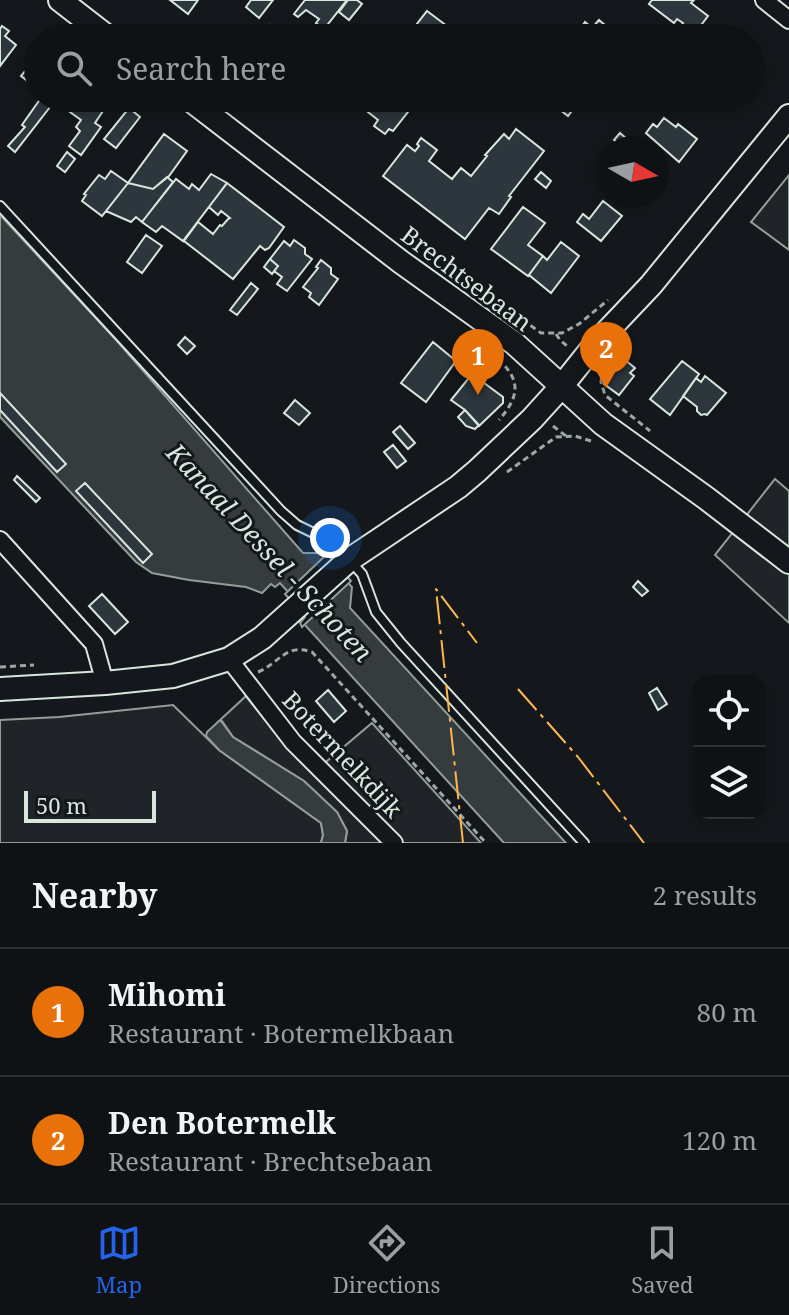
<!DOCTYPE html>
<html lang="en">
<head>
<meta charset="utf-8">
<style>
	:root { --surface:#0f1215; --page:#181b1e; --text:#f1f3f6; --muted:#9b9ea0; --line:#2f3234; --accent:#2563eb }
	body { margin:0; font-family:"Noto Serif",serif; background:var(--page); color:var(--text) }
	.controls { position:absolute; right:24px; bottom:24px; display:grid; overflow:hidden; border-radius:16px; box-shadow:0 4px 12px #0003 }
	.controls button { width:72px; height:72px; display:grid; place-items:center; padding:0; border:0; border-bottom:2px solid var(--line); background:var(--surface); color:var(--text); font:40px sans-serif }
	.compass { position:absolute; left:597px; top:136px; width:72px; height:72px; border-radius:50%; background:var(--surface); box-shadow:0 4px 12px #0003; rotate:99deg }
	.scale { position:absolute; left:24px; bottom:20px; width:132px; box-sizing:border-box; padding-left:8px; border:4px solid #d8e6dc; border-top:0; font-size:22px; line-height:28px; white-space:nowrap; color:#d8e6dc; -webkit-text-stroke:6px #14181c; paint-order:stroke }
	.you { position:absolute; left:330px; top:538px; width:28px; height:28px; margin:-20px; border:6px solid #fff; border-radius:50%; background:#1a73e8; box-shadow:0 0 0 12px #1a73e833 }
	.badge { display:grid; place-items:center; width:52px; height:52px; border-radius:50%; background:var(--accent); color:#fff; font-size:26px; font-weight:700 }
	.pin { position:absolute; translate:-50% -66px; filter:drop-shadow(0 2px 4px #0008) }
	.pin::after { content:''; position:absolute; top:42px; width:28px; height:24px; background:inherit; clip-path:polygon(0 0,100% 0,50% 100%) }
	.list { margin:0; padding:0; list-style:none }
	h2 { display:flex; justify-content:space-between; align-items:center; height:104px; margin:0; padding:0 32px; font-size:34px }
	h2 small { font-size:26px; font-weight:400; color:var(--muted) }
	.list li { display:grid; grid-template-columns:52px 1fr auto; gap:24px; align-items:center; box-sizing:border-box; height:128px; padding:0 32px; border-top:2px solid var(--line) }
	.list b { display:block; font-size:30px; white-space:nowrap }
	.list p { margin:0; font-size:26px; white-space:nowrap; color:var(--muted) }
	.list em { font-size:26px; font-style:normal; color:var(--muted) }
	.icon { flex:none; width:44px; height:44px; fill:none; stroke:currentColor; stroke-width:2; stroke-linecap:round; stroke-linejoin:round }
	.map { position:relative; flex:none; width:789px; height:843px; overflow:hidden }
	.search { position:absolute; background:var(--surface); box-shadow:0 4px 12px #0003; left:24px; right:24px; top:24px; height:88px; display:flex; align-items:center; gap:20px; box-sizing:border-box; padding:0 28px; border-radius:44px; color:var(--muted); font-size:30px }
	.sheet { height:360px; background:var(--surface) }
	nav { display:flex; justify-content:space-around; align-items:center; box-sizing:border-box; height:112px; border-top:2px solid var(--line); background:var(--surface); font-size:22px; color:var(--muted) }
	nav a { display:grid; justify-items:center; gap:4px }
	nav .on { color:var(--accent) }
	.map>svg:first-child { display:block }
	.green { fill:#202428; stroke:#939e99; stroke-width:2 }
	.water { fill:#363b3e; stroke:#939e99; stroke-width:2 }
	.pier { fill:#14181c; stroke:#939e99; stroke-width:2 }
	.building { fill:#2c363c; stroke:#d8e6dc; stroke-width:2 }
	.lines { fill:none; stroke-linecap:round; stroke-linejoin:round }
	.service-casing { stroke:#d8e6dc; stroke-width:12 }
	.minor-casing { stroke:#d8e6dc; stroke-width:20 }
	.secondary-casing { stroke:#d8e6dc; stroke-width:26 }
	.path { stroke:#9da8a2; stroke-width:3; stroke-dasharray:6 4; stroke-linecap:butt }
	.service { stroke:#14181c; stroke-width:8 }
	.minor { stroke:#14181c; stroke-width:16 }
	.secondary { stroke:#14181c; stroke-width:22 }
	.power { stroke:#ffb74d; stroke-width:2; stroke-dasharray:28 6 4 6; stroke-linecap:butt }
	.labels { text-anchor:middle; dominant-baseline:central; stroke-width:6; stroke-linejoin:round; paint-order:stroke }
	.street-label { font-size:24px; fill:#d8e6dc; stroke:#14181c }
	.water-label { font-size:26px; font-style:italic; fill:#d8e6dc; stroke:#14181c }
</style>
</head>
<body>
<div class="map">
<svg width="789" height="843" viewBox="0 0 789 843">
	<rect width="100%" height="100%" fill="#14181c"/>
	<path class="green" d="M789,175V250L751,222Z
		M775,479L789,491V623L715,555Z
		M246,696L285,744L314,772L372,723L481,843H345L347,831L337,812L304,781L233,737L222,721H219Z
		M173,705L219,750L321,823L323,835L321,843H0V720L59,717Z"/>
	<path class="water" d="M0,215L117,341L303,553H321L352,587L350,608L566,843H504L304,624L310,616L280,583L275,587L271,584L262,593L246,587L189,580L152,573L136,562L0,417Z
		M219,721H221L233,737L304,781L337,812L347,831L345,843H321L323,835L321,823L219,750L206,736L207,732Z"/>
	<path class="pier" d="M327,554L351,581L302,627L300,623L305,617L285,594Z"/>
	<path class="building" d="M170,0H198L188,14Z
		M251,0H273L259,18L246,7Z
		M305,0H347L324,29L316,23L319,19L306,10L298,17L294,14Z
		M348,0H357L362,4L349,20L339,12Z
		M652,0H694L691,3L708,16L692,37L680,27L683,23L677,19L674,23L649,4Z
		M427,11L463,38H406Z
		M599,20L612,31L607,38H591L580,29L585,22L592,28Z
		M270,25L280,33V31L289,38H261Z
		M2,26L9,31L5,36L16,45L0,66V29Z
		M751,47L762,56L751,70Z
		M38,55V78L33,85L21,76Z
		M41,98H57L15,152L8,146L25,127L22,125L24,122Z
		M82,98H104L109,102L95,123L101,127L81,155L69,146L80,131L76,127L81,120L70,112Z
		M356,98H389L393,102L396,98H407L411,101L408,105L411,108L393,131L389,129L385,134L374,126L378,120L354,101Z
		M545,98H560L574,108L568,116Z
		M560,98H581L574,108Z
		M704,98H728L719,110Z
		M129,108L140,117L116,148L104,139Z
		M664,118L676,127L678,124L697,139L679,162L646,133L653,124L657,127Z
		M516,129L544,151L509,196L511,197L499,214L489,208L465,239L383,176L407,145L415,151L419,146L417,144L421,138L437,150L429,161L452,179L461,168L471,176L487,156L485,155L504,134L509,139Z
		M620,133L628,140L623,148L614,140Z
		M164,134L187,151L169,176L153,189L128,183Z
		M67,152L75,159L65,172L57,166Z
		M111,171L128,183L102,216L82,201L86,195L84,194L99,175L105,179Z
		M541,172L551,181L546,188L535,179Z
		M211,174L227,183L183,241L162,226L156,232L142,222L176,179L189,189L192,184L199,190Z
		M167,177L173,182L142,222L136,217L131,222L106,211L128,183L153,189Z
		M227,183L284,227L269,248L265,250L260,246L233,279L184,241L198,222L213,234L220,225L222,226L228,219L230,218L221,211L218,215L209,207Z
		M603,201L622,216L601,241L577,222L583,214L589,219Z
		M523,207L545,223L528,245L543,256L528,276L491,249Z
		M146,235L162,246L142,273L127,262Z
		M294,240L305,248V254L312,259L287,291L277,284L282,277L274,271L278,266L270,259L284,241L290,246Z
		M561,242L579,256L551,293L529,275L543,256L547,260Z
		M270,259L278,266L272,274L264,267Z
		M321,260L331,268V274L338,279L319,305L309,297L311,293L303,287L318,268L316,267Z
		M251,283L258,289L237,315L230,310Z
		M185,337L195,346L187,354L178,345Z
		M433,342L456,361L426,402L401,383Z
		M624,359L635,368L630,373L634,376L619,395L604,384Z
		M682,361L699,374L670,415L650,399Z
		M472,374L503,397V403L479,426L465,410L451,400Z
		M705,376L726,393L707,415L705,414L701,415L697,411V407L683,396L696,378L701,382Z
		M0,393L66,464L57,472L0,410Z
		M295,400L310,413L299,425L284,413Z
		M465,410L479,425L475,429L466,426L458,417Z
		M400,426L415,443L408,449L393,432Z
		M393,445L406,461L397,468L384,452Z
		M17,476L40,498L36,502L14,480Z
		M85,483L152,554L143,563L76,491Z
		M638,581L648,591L642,596L633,587Z
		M102,594L128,622L115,634L89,606Z
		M657,688L667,704L658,710L649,693Z
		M328,690L346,711L334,722L316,701Z"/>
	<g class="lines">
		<defs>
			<path id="service" d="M0,206L281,511L297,525L330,541L340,550L362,574L376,612L401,643L584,843"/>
			<path id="minor" d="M764,0L789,20
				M0,540L94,644L105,683
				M229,659L293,742L394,843"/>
			<path id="secondary" d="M60,0L109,38
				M188,98L401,262L514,343L603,424L706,498L789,562
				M0,689L105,683L173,676L229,659L262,638L349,560L458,487L477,471L532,419L561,387L597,342L651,285L789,116"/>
		</defs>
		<use href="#service" class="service-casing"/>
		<use href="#minor" class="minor-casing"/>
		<use href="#secondary" class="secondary-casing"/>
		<path class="path" d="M505,312H512L541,333H562L579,324L608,300
			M556,334L560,340L567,346
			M484,345C488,354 495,356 502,363C523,384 516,400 499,420
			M598,370L602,373L601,382L605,395L650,431
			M553,426L566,436
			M507,472L556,437L575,436L591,441
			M0,667L34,665
			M258,672C280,663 285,643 312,652L486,843"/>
		<use href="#service" class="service"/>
		<use href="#minor" class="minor"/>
		<use href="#secondary" class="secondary"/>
		<path class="power" d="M518,689L578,757L644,843
			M463,843L436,589L477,643"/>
	</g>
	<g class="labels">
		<g class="street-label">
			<text transform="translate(467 278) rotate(37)">Brechtsebaan</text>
			<text transform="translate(343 754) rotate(47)">Botermelkdijk</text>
		</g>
		<g class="water-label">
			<text transform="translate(270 552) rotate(47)">Kanaal Dessel - Schoten</text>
		</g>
	</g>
</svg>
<div class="controls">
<button><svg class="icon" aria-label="locate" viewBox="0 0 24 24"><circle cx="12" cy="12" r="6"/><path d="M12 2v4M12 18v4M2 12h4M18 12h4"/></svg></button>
<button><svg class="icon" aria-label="layers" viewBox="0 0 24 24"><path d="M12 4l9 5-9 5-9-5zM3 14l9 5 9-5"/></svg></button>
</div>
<svg class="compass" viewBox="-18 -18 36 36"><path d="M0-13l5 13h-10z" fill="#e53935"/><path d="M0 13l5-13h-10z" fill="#9b9ea0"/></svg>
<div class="scale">50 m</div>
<div class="you"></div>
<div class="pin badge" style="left:478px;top:395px;background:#e8710a">1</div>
<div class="pin badge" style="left:606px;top:388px;background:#e8710a">2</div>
<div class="search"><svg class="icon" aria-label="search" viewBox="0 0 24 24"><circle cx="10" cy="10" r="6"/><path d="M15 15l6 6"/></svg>Search here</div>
</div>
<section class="sheet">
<h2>Nearby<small>2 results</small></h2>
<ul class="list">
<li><span class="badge" style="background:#e8710a">1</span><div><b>Mihomi</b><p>Restaurant · Botermelkbaan</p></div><em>80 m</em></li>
<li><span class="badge" style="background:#e8710a">2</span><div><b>Den Botermelk</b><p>Restaurant · Brechtsebaan</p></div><em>120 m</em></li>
</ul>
</section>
<nav>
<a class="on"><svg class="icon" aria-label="map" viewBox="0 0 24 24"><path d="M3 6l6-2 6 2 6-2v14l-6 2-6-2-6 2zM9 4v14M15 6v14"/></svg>Map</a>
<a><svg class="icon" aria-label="directions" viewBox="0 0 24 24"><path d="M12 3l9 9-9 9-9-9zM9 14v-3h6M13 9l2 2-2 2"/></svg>Directions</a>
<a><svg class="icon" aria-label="saved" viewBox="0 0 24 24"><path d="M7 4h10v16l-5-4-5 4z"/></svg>Saved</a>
</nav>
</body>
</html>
